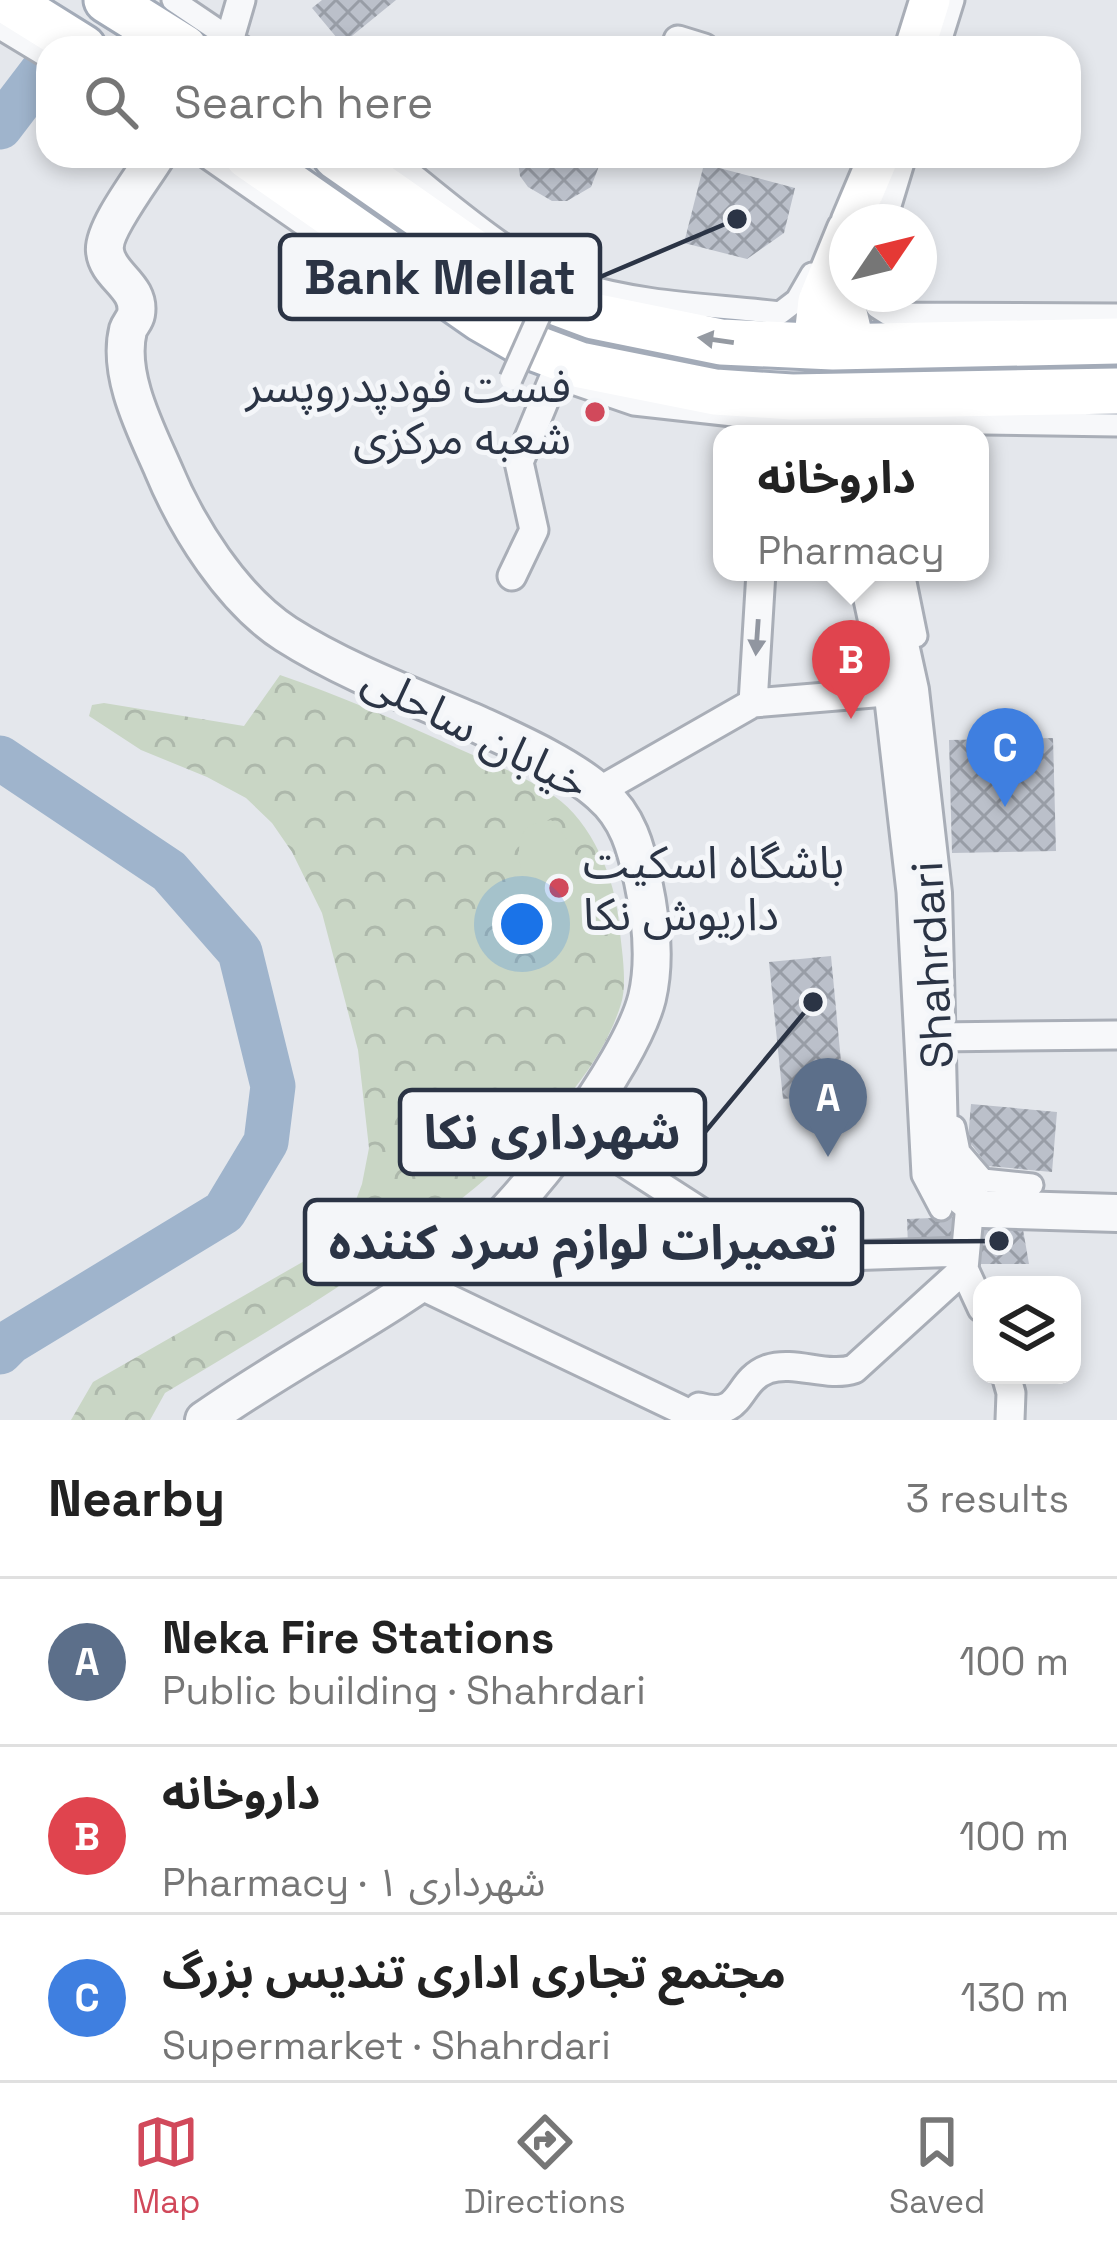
<!DOCTYPE html>
<html lang="en">
<head>
<meta charset="utf-8">
<style>
	:root { --surface:#fff; --page:#f2f2f2; --text:#222; --muted:#767676; --line:#e0e0e0; --accent:#d1495b }
	body { margin:0; font-family:"Space Grotesk","Noto Sans Arabic",sans-serif; background:var(--page); color:var(--text) }
	.controls { position:absolute; right:36px; bottom:36px; display:grid; overflow:hidden; border-radius:24px; box-shadow:0 6px 18px #0003 }
	.controls button { width:108px; height:108px; display:grid; place-items:center; padding:0; border:0; border-bottom:3px solid var(--line); background:var(--surface); color:var(--text); font:60px sans-serif }
	.compass { position:absolute; left:829px; top:204px; width:108px; height:108px; border-radius:50%; background:var(--surface); box-shadow:0 6px 18px #0003; rotate:55deg }
	.you { position:absolute; left:522px; top:924px; width:42px; height:42px; margin:-30px; border:9px solid #fff; border-radius:50%; background:#1a73e8; box-shadow:0 0 0 18px #1a73e833 }
	.badge { display:grid; place-items:center; width:78px; height:78px; border-radius:50%; background:var(--accent); color:#fff; font-size:39px; font-weight:700 }
	.pin { position:absolute; translate:-50% -99px; filter:drop-shadow(0 3px 6px #0008) }
	.pin::after { content:''; position:absolute; top:63px; width:42px; height:36px; background:inherit; clip-path:polygon(0 0,100% 0,50% 100%) }
	.popup { position:absolute; left:713px; top:425px; width:276px; height:156px; box-sizing:border-box; display:grid; place-content:center; border-radius:24px; background:var(--surface); filter:drop-shadow(0 3px 9px #0005); font-size:39px; white-space:nowrap; color:var(--muted) }
	.popup b { font-size:45px; color:var(--text) }
	.popup::after { content:''; position:absolute; left:50%; top:100%; margin-left:-24px; border:24px solid transparent; border-top-color:var(--surface) }
	.list { margin:0; padding:0; list-style:none }
	h2 { display:flex; justify-content:space-between; align-items:center; height:156px; margin:0; padding:0 48px; font-size:51px }
	h2 small { font-size:39px; font-weight:400; color:var(--muted) }
	.list li { display:grid; grid-template-columns:78px 1fr auto; gap:36px; align-items:center; box-sizing:border-box; height:168px; padding:0 48px; border-top:3px solid var(--line) }
	.list b { display:block; font-size:45px; white-space:nowrap }
	.list p { margin:0; font-size:39px; white-space:nowrap; color:var(--muted) }
	.list em { font-size:39px; font-style:normal; color:var(--muted) }
	.icon { flex:none; width:66px; height:66px; fill:none; stroke:currentColor; stroke-width:2; stroke-linecap:round; stroke-linejoin:round }
	.map { position:relative; flex:none; width:1117px; height:1420px; overflow:hidden }
	.search { position:absolute; background:var(--surface); box-shadow:0 6px 18px #0003; left:36px; right:36px; top:36px; height:132px; display:flex; align-items:center; gap:30px; box-sizing:border-box; padding:0 42px; border-radius:36px; color:var(--muted); font-size:45px }
	.sheet { height:660px; background:var(--surface) }
	nav { display:flex; justify-content:space-around; align-items:center; box-sizing:border-box; height:168px; border-top:3px solid var(--line); background:var(--surface); font-size:33px; color:var(--muted) }
	nav a { display:grid; justify-items:center; gap:6px }
	nav .on { color:var(--accent) }
	.map>svg:first-child { display:block }
	.park { fill:url(#park-crowns) }
	.pitch { fill:#c9d6c5 }
	.lines { fill:none; stroke-linecap:round; stroke-linejoin:round }
	.river { stroke:#9fb4cc; stroke-width:45 }
	.building { fill:url(#building-cross-hatch) }
	.pedestrian-casing { stroke:#a9aeb7; stroke-width:27 }
	.minor-casing { stroke:#a9aeb7; stroke-width:33 }
	.tertiary-casing { stroke:#a9aeb7; stroke-width:42 }
	.secondary-casing { stroke:#a9aeb7; stroke-width:45 }
	.primary-casing { stroke:#a3abb8; stroke-width:51 }
	.pedestrian { stroke:#f7f8fa; stroke-width:21 }
	.minor { stroke:#f7f8fa; stroke-width:27 }
	.tertiary { stroke:#f7f8fa; stroke-width:36 }
	.secondary { stroke:#fff; stroke-width:39 }
	.primary { stroke:#fff; stroke-width:45 }
	.pedestrian-bridge-casing { stroke:#a9aeb7; stroke-width:27; stroke-linecap:butt }
	.pedestrian-bridge { stroke:#f7f8fa; stroke-width:21 }
	.oneway { fill:#959aa2 }
	.oneway2 { fill:#9196a0 }
	.poi-dot { fill:#d1495b; stroke:#f4f6f9; stroke-width:4.5 }
	.labels { text-anchor:middle; dominant-baseline:central; stroke-width:10; stroke-linejoin:round; paint-order:stroke }
	.poi-label { font-size:45px; fill:#2b3445; stroke:#f4f6f9; text-anchor:end }
	.street-label { font-size:45px; fill:#2b3445; stroke:#f4f6f9 }
	.leader { fill:none; stroke:#2b3445; stroke-width:4.5 }
	.callout-dot { fill:#2b3445; stroke:#f4f6f9; stroke-width:4.5 }
	.callout { fill:#f4f6f9; stroke:#2b3445; stroke-width:4.5 }
	.callout-label { font-size:48px; text-anchor:middle; font-weight:bold; fill:#2b3445 }
</style>
</head>
<body>
<div class="map">
<svg width="1117" height="1420" viewBox="0 0 1117 1420">
	<defs>
		<pattern id="park-crowns" width="20" height="18" patternUnits="userSpaceOnUse" patternTransform="scale(3)"><rect width="20" height="18" fill="#c9d6c5"/><path d="M2 6a3 3 0 1 1 6 0M12 15a3 3 0 1 1 6 0" fill="none" stroke="#adb8ab"/></pattern>
		<pattern id="building-cross-hatch" width="8" height="8" patternUnits="userSpaceOnUse" patternTransform="scale(3)"><rect width="8" height="8" fill="#bbc0ca"/><path d="M0 0l8 8M0 8l8-8" fill="none" stroke="#989da6"/></pattern>
	</defs>
	<rect width="100%" height="100%" fill="#e4e7ec"/>
	<path class="park" d="M280,675C341,696 398,721 457,748C489,762 525,776 554,796C592,822 615,878 619,923C621,946 628,982 621,1004C573,1160 300,1311 165,1393L150,1420H71L93,1382L320,1252L351,1213L362,1184L369,1148L358,1050L322,913L292,852L272,823L246,798L207,777L141,750L89,716L92,705L104,703L244,726Z"/>
	<path class="pitch" d="M551,820C569,834 602,902 601,925C600,953 571,959 552,943C539,911 501,855 529,825Z"/>
	<g class="lines">
		<path class="river" d="M0,127L48,64
			M0,758L169,871L240,952L273,1086L266,1142L224,1212L10,1342L0,1352"/>
	</g>
	<path class="building" d="M322,0H396L342,44L312,8Z
		M517,156H601V161L591,187L567,201H552L528,187L520,176Z
		M704,164L795,188L784,233L747,259L684,243Z
		M1053,738L1056,851L952,853L949,740Z
		M831,956L844,1093L783,1099L769,962Z
		M971,1104L1057,1112L1052,1172L988,1166L968,1140Z
		M959,1217L960,1247H908L907,1219Z
		M1021,1218L1029,1264H975L972,1219Z"/>
	<g class="lines">
		<defs>
			<path id="pedestrian" d="M173,0L244,48
				M0,28L48,57
				M938,48L953,0
				M205,156L366,268L417,299
				M389,156C445,198 512,263 579,284C643,304 714,305 780,313L797,300L812,274
				M885,222L905,156
				M869,294L877,307L888,314L1117,315
				M570,382L634,404L777,420L1117,425
				M859,572L885,692L908,892L923,1175L941,1209
				M903,572L916,636
				M954,1127L959,1152L983,1180L1032,1185"/>
			<path id="minor" d="M678,40L704,48
				M227,48L241,0
				M771,434L772,419
				M512,576L534,530L519,462L562,358
				M753,703L761,572
				M599,791L753,703L910,690
				M936,1037L1117,1035
				M572,1129L704,1214L845,1256L964,1252
				M970,1204L964,1269L982,1308
				M416,1283L688,1413
				M1006,1375L1011,1393L1010,1420
				M685,1420L699,1407C744,1420 735,1381 768,1369C795,1360 827,1378 854,1369L964,1269"/>
			<path id="tertiary" d="M156,156C144,176 102,230 105,251C107,276 141,286 136,314C135,320 130,324 128,330C117,375 146,430 163,469C187,527 232,599 286,634C344,671 412,696 475,723C514,741 569,765 601,794C628,817 636,848 643,881C651,918 656,960 647,998C630,1066 519,1210 463,1253C381,1315 288,1361 204,1420
				M842,399L851,434
				M884,572L910,690L933,893L939,1139C945,1170 951,1196 983,1209L1117,1213"/>
			<path id="secondary" d="M915,48L930,0
				M851,222L879,156
				M848,294L845,304L855,346
				M813,346L818,301L847,230"/>
			<path id="primary" d="M6,0L83,48
				M107,0L184,48
				M248,156L482,319L529,346L580,365L715,392L792,397L1117,391
				M336,156L509,277L550,300L593,316L721,342L833,347L1117,341"/>
		</defs>
		<use href="#pedestrian" class="pedestrian-casing"/>
		<use href="#minor" class="minor-casing"/>
		<use href="#tertiary" class="tertiary-casing"/>
		<use href="#secondary" class="secondary-casing"/>
		<use href="#primary" class="primary-casing"/>
		<use href="#pedestrian" class="pedestrian"/>
		<use href="#minor" class="minor"/>
		<use href="#tertiary" class="tertiary"/>
		<use href="#secondary" class="secondary"/>
		<use href="#primary" class="primary"/>
		<defs>
			<path id="pedestrian-bridge" d="M511,379L569,249"/>
		</defs>
		<use href="#pedestrian-bridge" class="pedestrian-bridge-casing"/>
		<use href="#pedestrian-bridge" class="pedestrian-bridge"/>
	</g>
	<defs><path id="oneway-solid" d="M-6-.8H1V-3.2L6.5 0L1 3.2V.8H-6Z" transform="scale(3)"/></defs>
	<use class="oneway" href="#oneway-solid" transform="translate(716 340) rotate(-172)"/>
	<use class="oneway2" href="#oneway-solid" transform="translate(757 637) rotate(94)"/>
	<g class="poi-dot">
		<circle cx="595" cy="412" r="12"/>
		<circle cx="559" cy="888" r="12"/>
	</g>
	<g class="labels">
		<g class="poi-label">
			<text x="571" y="386">فست فودپدروپسر<tspan x="571" dy="52">شعبه مرکزی</tspan></text>
			<text x="583" y="862" text-anchor="start">باشگاه اسکیت<tspan x="583" dy="52">داریوش نکا</tspan></text>
		</g>
		<g class="street-label">
			<text transform="translate(476 731) rotate(27)">خیابان ساحلی</text>
			<text transform="translate(932 965) rotate(-93)">Shahrdari</text>
		</g>
	</g>
	<path class="leader" d="M737 219L600 277M813 1002L705 1132M999 1241L862 1242"/>
	<g class="callout-dot">
		<circle cx="737" cy="219" r="12"/>
		<circle cx="813" cy="1002" r="12"/>
		<circle cx="999" cy="1241" r="12"/>
	</g>
	<g class="callout">
		<rect x="280" y="235" width="320" height="84" rx="12"/>
		<rect x="400" y="1090" width="305" height="84" rx="12"/>
		<rect x="305" y="1200" width="557" height="84" rx="12"/>
	</g>
	<g class="callout-label">
		<text x="440" y="294">Bank Mellat</text>
		<text x="552" y="1149">شهرداری نکا</text>
		<text x="583" y="1259">تعمیرات لوازم سرد کننده</text>
	</g>
</svg>
<div class="controls">
<button><svg class="icon" aria-label="layers" viewBox="0 0 24 24"><path d="M12 4l9 5-9 5-9-5zM3 14l9 5 9-5"/></svg></button>
</div>
<svg class="compass" viewBox="-18 -18 36 36"><path d="M0-13l5 13h-10z" fill="#e53935"/><path d="M0 13l5-13h-10z" fill="#767676"/></svg>
<div class="you"></div>
<div class="pin badge" style="left:828px;top:1157px;background:#5c6f8a">A</div>
<div class="pin badge" style="left:851px;top:719px;background:#e0444e">B</div>
<div class="popup"><b>داروخانه</b>Pharmacy</div>
<div class="pin badge" style="left:1005px;top:807px;background:#3f7fe0">C</div>
<div class="search"><svg class="icon" aria-label="search" viewBox="0 0 24 24"><circle cx="10" cy="10" r="6"/><path d="M15 15l6 6"/></svg>Search here</div>
</div>
<section class="sheet">
<h2>Nearby<small>3 results</small></h2>
<ul class="list">
<li><span class="badge" style="background:#5c6f8a">A</span><div><b>Neka Fire Stations</b><p>Public building · Shahrdari</p></div><em>100 m</em></li>
<li><span class="badge" style="background:#e0444e">B</span><div><b>داروخانه</b><p>Pharmacy · شهرداری ۱</p></div><em>100 m</em></li>
<li><span class="badge" style="background:#3f7fe0">C</span><div><b>مجتمع تجاری اداری تندیس بزرگ</b><p>Supermarket · Shahrdari</p></div><em>130 m</em></li>
</ul>
</section>
<nav>
<a class="on"><svg class="icon" aria-label="map" viewBox="0 0 24 24"><path d="M3 6l6-2 6 2 6-2v14l-6 2-6-2-6 2zM9 4v14M15 6v14"/></svg>Map</a>
<a><svg class="icon" aria-label="directions" viewBox="0 0 24 24"><path d="M12 3l9 9-9 9-9-9zM9 14v-3h6M13 9l2 2-2 2"/></svg>Directions</a>
<a><svg class="icon" aria-label="saved" viewBox="0 0 24 24"><path d="M7 4h10v16l-5-4-5 4z"/></svg>Saved</a>
</nav>
</body>
</html>
